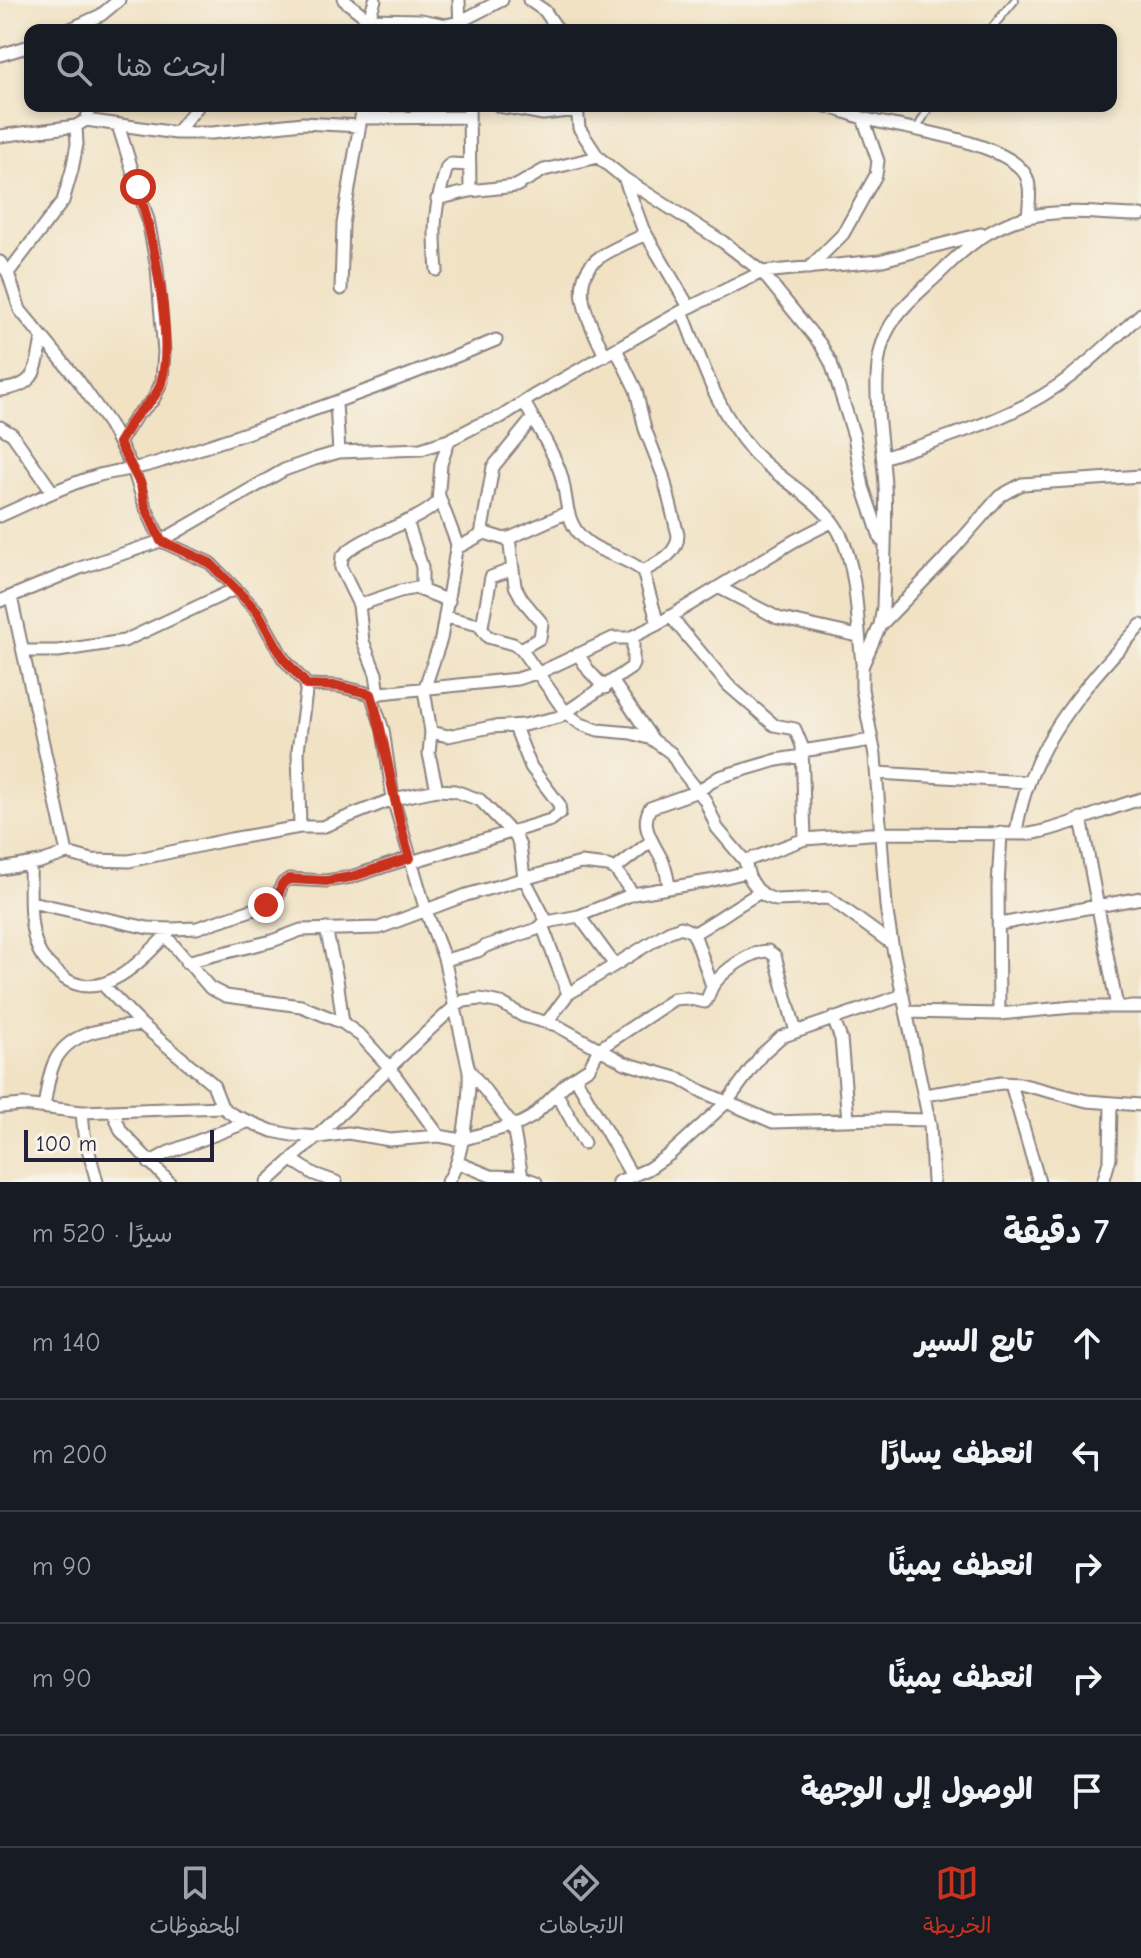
<!DOCTYPE html>
<html lang="ar">
<head>
<meta charset="utf-8">
<style>
	:root { --surface:#171b24; --page:#242831; --text:#f1f3f6; --muted:#9ea1a6; --line:#363941; --accent:#c8321e }
	body { margin:0; font-family:"Comic Neue","Playpen Sans Arabic",sans-serif; background:var(--page); color:var(--text); direction:rtl }
	.scale { position:absolute; left:24px; bottom:20px; width:190px; box-sizing:border-box; padding-left:8px; border:4px solid #22223b; border-top:0; font-size:22px; line-height:28px; white-space:nowrap; color:#22223b; -webkit-text-stroke:6px #f7f3e8; paint-order:stroke }
	.stop { position:absolute; width:24px; height:24px; margin:-18px; border:6px solid #c8321e; border-radius:50%; background:#fff }
	.stop.end { background:#c8321e; border-color:#fff; box-shadow:0 2px 8px #0008 }
	.list { margin:0; padding:0; list-style:none }
	h2 { display:flex; justify-content:space-between; align-items:center; height:104px; margin:0; padding:0 32px; font-size:34px }
	h2 small { font-size:26px; font-weight:400; color:var(--muted) }
	.list li { display:grid; grid-template-columns:52px 1fr auto; gap:24px; align-items:center; box-sizing:border-box; height:112px; padding:0 32px; border-top:2px solid var(--line) }
	.list b { display:block; font-size:30px; white-space:nowrap }
	.list em { font-size:26px; font-style:normal; color:var(--muted) }
	.icon { flex:none; width:44px; height:44px; fill:none; stroke:currentColor; stroke-width:2; stroke-linecap:round; stroke-linejoin:round }
	.map { position:relative; flex:none; width:1141px; height:1182px; overflow:hidden; direction:ltr }
	.search { position:absolute; background:var(--surface); box-shadow:0 4px 12px #0003; left:24px; right:24px; top:24px; height:88px; display:flex; align-items:center; gap:20px; box-sizing:border-box; padding:0 28px; border-radius:16px; color:var(--muted); font-size:30px }
	.sheet { height:664px; background:var(--surface) }
	nav { display:flex; justify-content:space-around; align-items:center; box-sizing:border-box; height:112px; border-top:2px solid var(--line); background:var(--surface); font-size:22px; color:var(--muted) }
	nav a { display:grid; justify-items:center; gap:4px }
	nav .on { color:var(--accent) }
	.map>svg:first-child { display:block }
	.lines { fill:none; stroke-linecap:round; stroke-linejoin:round }
	.service-casing { stroke:#8a8280; stroke-width:10 }
	.minor-casing { stroke:#8a8280; stroke-width:15 }
	.service { stroke:#fff; stroke-width:6 }
	.minor { stroke:#fff; stroke-width:11 }
	.route { stroke:#c8321e; stroke-width:10 }
</style>
</head>
<body>
<div class="map">
<svg width="1141" height="1182" viewBox="0 0 1141 1182">
	<rect width="100%" height="100%" fill="#f7f3e8"/>
	<filter id="ink" filterUnits="userSpaceOnUse"><feTurbulence type="fractalNoise" baseFrequency=".0125" numOctaves="2"/><feDisplacementMap in="SourceGraphic" scale="16" xChannelSelector="R" yChannelSelector="G"/><feConvolveMatrix kernelMatrix="1 2 1 2 8 2 1 2 1" color-interpolation-filters="sRGB"/></filter>
	<filter id="wash" filterUnits="userSpaceOnUse"><feTurbulence type="fractalNoise" baseFrequency=".006" numOctaves="4" result="noise"/><feDisplacementMap in="SourceGraphic" scale="32" xChannelSelector="R" yChannelSelector="G"/><feGaussianBlur stdDeviation="1.8" result="paint"/><feColorMatrix in="noise" values="0 0 0 0 0 0 0 0 0 0 0 0 0 0 0 0 0 1.4 0 .05"/><feComposite in="paint" operator="in"/></filter>
	<g filter="url(#wash)">
		<rect width="100%" height="100%" fill="#f1e2c4"/>
	</g>
	<g filter="url(#ink)">
		<g class="lines">
			<defs>
				<path id="service" d="M990,30L1015,0
					M916,130L930,106"/>
				<path id="minor" d="M344,0L368,19L421,20L446,25L459,22L502,0
					M459,0L460,30
					M529,0L545,11L558,30
					M68,30L101,15L119,0
					M365,30L375,0
					M0,55L30,46
					M469,106L470,191
					M499,106L543,114L577,110
					M577,106L579,128L598,157L625,179L723,242L762,272L821,345L831,363L854,436L863,487L881,540
					M825,106C839,109 852,115 866,119C905,129 996,140 1022,170C1033,181 1029,203 1028,217
					M362,118L469,117
					M86,120L176,133H212L303,123L360,126
					M118,125L148,220L157,268L164,352L162,381L153,400L136,416L119,443
					M176,133L198,106
					M0,136L76,126L86,120L91,106
					M625,180L643,229L689,307
					M437,199L470,191L516,186L544,170L598,157
					M0,262L8,273L20,310L78,380L109,424L133,469L145,506L161,541L210,563L257,611L283,658L307,685L338,686L371,694L517,679L543,671L613,638H630L658,624L794,541L831,522
					M809,268L843,234L876,175L878,161L863,118
					M437,270C433,227 434,208 447,167L451,164L470,165
					M8,273L63,201L72,170L77,144L76,126
					M341,289L343,224L363,106
					M682,311C702,362 716,410 753,452C777,479 826,502 841,536C858,572 857,624 862,663
					M616,349L636,390L645,429L663,475L678,535C678,554 658,563 643,571
					M605,356C592,326 564,282 600,257C614,248 631,241 646,234
					M0,390C37,386 36,370 42,338
					M524,402C536,424 550,446 559,469C568,490 563,515 579,534C596,554 624,555 643,571L658,624
					M336,403L339,452
					M0,427L12,434L52,491
					M883,458C947,436 1017,419 1071,376C1095,357 1118,335 1141,314
					M0,516C32,502 62,486 96,476C118,470 140,469 162,461C275,424 386,386 496,340
					M407,521L422,567V589
					M481,535L493,467L533,418
					M509,538L515,586L522,599L542,623L540,638L521,649
					M457,548L485,533L504,539L512,537L568,512
					M720,588L778,618L858,636
					M11,597L67,853
					M0,601L80,568L161,541L284,470L315,459L339,452L421,449L449,440L480,424L501,417L533,396L682,311L762,272L879,261L981,234
					M359,605L400,591L416,588L449,601
					M446,617L479,625L488,637L513,644L521,649L566,713L581,724L598,730L631,733L652,739
					M671,617L728,685L774,725L795,729L802,746L805,839
					M881,625L942,562L1000,496L1022,484L1141,476
					M482,626L491,577L513,569
					M23,651H58L124,641L235,589
					M578,654L589,671L605,688
					M613,682L653,740L671,753L680,768L705,800L717,828L745,861L749,877L757,889L765,896L776,900L829,898L892,944
					M371,694L383,730L393,799L426,911L444,958L469,1071C470,1096 463,1164 447,1182
					M379,694L376,674L363,641L359,605L341,568L342,557C362,533 414,526 438,502L441,464L449,440
					M431,732L448,736L491,727L524,725L559,717L631,668L633,664V636
					M802,751L872,740
					M877,773L1028,782
					M437,790L429,754L431,732L424,690L441,639L457,544L439,496
					M1081,818L1117,1007
					M300,827L298,750L307,685
					M1016,833C1028,746 1084,687 1141,625
					M745,861L805,839L882,833L1030,834C1065,828 1105,809 1141,799
					M411,862L551,820L560,813L559,804L531,767L515,727
					M30,864C31,891 27,925 39,951C43,961 56,971 64,978C102,1004 143,960 168,933
					M0,869L40,862L67,853L92,860L129,861L231,839L300,827H322L393,799L437,790L455,791L480,800L516,837L520,846L524,878L547,922
					M615,869L650,842
					M669,887C668,879 666,870 663,862C655,844 639,828 650,808L698,791L719,777L777,760L802,756
					M31,902L148,928L171,929L197,928L276,902L282,884L289,879L326,881L351,877L410,858
					M579,916L615,965
					M1000,924L1141,898
					M542,925L568,994
					M326,929L337,979L343,1023
					M693,934C716,921 737,905 761,892
					M165,935L210,988L226,996L301,1006L343,1023L361,1036L389,1067L439,1136
					M445,960L478,951L486,946L537,929L547,922L579,916L633,894L709,881L747,872
					M186,962L272,941L301,930L379,928L466,895L581,863L608,866L615,869L633,894
					M103,985L142,1025L213,1084L222,1107L233,1115L272,1131L292,1135L319,1137L348,1133L390,1140L439,1136L461,1140L521,1123L532,1117L569,1081L589,1068L599,1049L674,999L686,998L705,1002C710,996 709,990 714,984C724,970 751,951 768,951L775,956L796,1032
					M906,1012L999,1014L1073,1007H1141
					M999,1014L998,886L1001,833
					M833,1018L841,1039L848,1120
					M547,1022L568,994L668,932L681,927L692,932L696,939L712,986
					M470,1071L513,1126L522,1177
					M575,1077L632,1176
					M1011,1084L1039,1182
					M557,1094L584,1143
					M924,1095L1001,1083L1020,1084L1087,1101L1141,1105
					M44,1106C47,1092 48,1076 54,1063C69,1029 110,1028 142,1025
					M0,1107L23,1105L82,1112L222,1107
					M113,1111L121,1131L169,1182
					M82,1112L84,1134L97,1182
					M292,1160L314,1174L336,1182
					M149,1163L167,1153L247,1122
					M459,1163L491,1176L522,1177L536,1182
					M267,1182C331,1125 391,1065 454,1007L464,1001L480,999L501,1003L523,1016L556,1025L625,1063L680,1079L703,1092L773,1122L880,1119L929,1120
					M618,1182L648,1169L670,1154L727,1102L762,1054L781,1037L903,995
					M933,1182L930,1125L892,944L886,906L875,755L862,689V667L880,625L883,607C884,567 887,526 885,486C883,440 866,371 888,330C900,306 926,287 945,268C972,241 1000,221 1038,215C1072,209 1107,215 1141,215
					M1103,1182L1110,1158L1111,1103"/>
			</defs>
			<use href="#service" class="service-casing"/>
			<use href="#minor" class="minor-casing"/>
			<use href="#service" class="service"/>
			<use href="#minor" class="minor"/>
		</g>
	</g>
	<g class="lines" filter="url(#ink)">
		<path class="route" d="M138,187C152,234 175,337 161,383C156,399 146,404 136,416C129,424 125,434 119,443L141,485L145,506L161,541L210,563L257,611L283,658L307,685L338,686L371,694C388,748 392,804 410,858L351,877L326,881L289,879L282,884L276,902L266,905"/>
	</g>
</svg>
<div class="scale">100 m</div>
<div class="stop" style="left:138px;top:187px"></div>
<div class="stop end" style="left:266px;top:905px"></div>
<div class="search"><svg class="icon" aria-label="search" viewBox="0 0 24 24"><circle cx="10" cy="10" r="6"/><path d="M15 15l6 6"/></svg>ابحث هنا</div>
</div>
<section class="sheet">
<h2>7 دقيقة<small>سيرًا · 520 m</small></h2>
<ul class="list">
<li><svg class="icon" aria-label="ahead" viewBox="0 0 24 24"><path d="M12 20V5M6 11l6-6 6 6"/></svg><div><b>تابع السير</b></div><em>140 m</em></li>
<li><svg class="icon" aria-label="left" viewBox="0 0 24 24"><path d="M17 20v-9H6M10 6l-5 5 5 5"/></svg><div><b>انعطف يسارًا</b></div><em>200 m</em></li>
<li><svg class="icon" aria-label="right" viewBox="0 0 24 24"><path d="M7 20v-9h11M14 6l5 5-5 5"/></svg><div><b>انعطف يمينًا</b></div><em>90 m</em></li>
<li><svg class="icon" aria-label="right" viewBox="0 0 24 24"><path d="M7 20v-9h11M14 6l5 5-5 5"/></svg><div><b>انعطف يمينًا</b></div><em>90 m</em></li>
<li><svg class="icon" aria-label="arrive" viewBox="0 0 24 24"><path d="M6 21V4h12l-3 4 3 4H6"/></svg><div><b>الوصول إلى الوجهة</b></div></li>
</ul>
</section>
<nav>
<a class="on"><svg class="icon" aria-label="map" viewBox="0 0 24 24"><path d="M3 6l6-2 6 2 6-2v14l-6 2-6-2-6 2zM9 4v14M15 6v14"/></svg>الخريطة</a>
<a><svg class="icon" aria-label="directions" viewBox="0 0 24 24"><path d="M12 3l9 9-9 9-9-9zM9 14v-3h6M13 9l2 2-2 2"/></svg>الاتجاهات</a>
<a><svg class="icon" aria-label="saved" viewBox="0 0 24 24"><path d="M7 4h10v16l-5-4-5 4z"/></svg>المحفوظات</a>
</nav>
</body>
</html>
